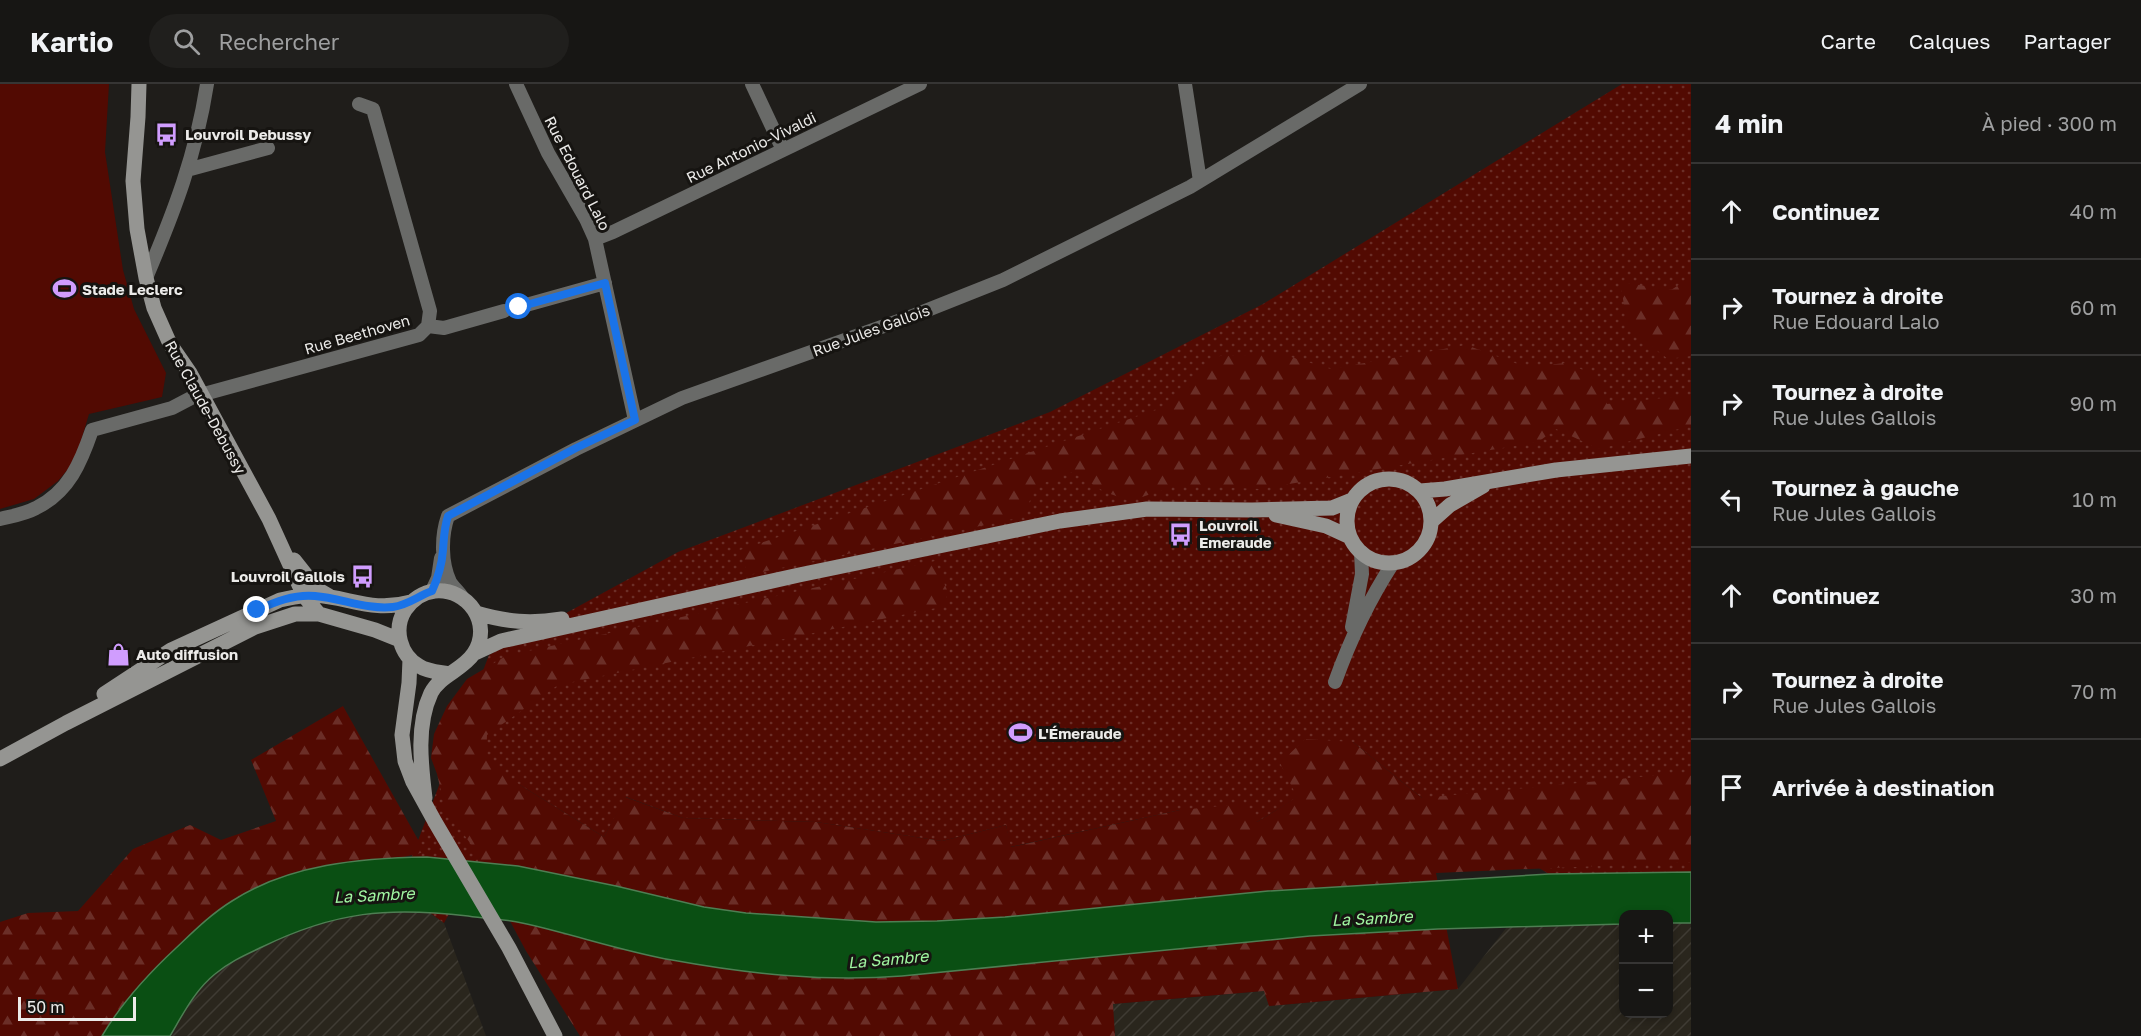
<!DOCTYPE html>
<html lang="fr">
<head>
<meta charset="utf-8">
<style>
	:root { --surface:#171614; --page:#201f1d; --text:#f1f3f6; --muted:#9e9fa0; --line:#363534 }
	body { margin:0; font-family:"Golos Text",sans-serif; background:var(--page); color:var(--text) }
	.controls { position:absolute; right:18px; bottom:18px; display:grid; overflow:hidden; border-radius:12px; box-shadow:0 3px 9px #0003 }
	.controls button { width:54px; height:54px; display:grid; place-items:center; padding:0; border:0; border-bottom:2px solid var(--line); background:var(--surface); color:var(--text); font:30px sans-serif }
	.scale { position:absolute; left:18px; bottom:15px; width:118px; box-sizing:border-box; padding-left:6px; border:3px solid #ecebe9; border-top:0; font-size:16px; line-height:21px; white-space:nowrap; color:#ecebe9; -webkit-text-stroke:4px #161411; paint-order:stroke }
	.stop { position:absolute; width:18px; height:18px; margin:-14px; border:4px solid #1a73e8; border-radius:50%; background:#fff }
	.stop.end { background:#1a73e8; border-color:#fff; box-shadow:0 2px 6px #0008 }
	.list { margin:0; padding:0; list-style:none }
	h2 { display:flex; justify-content:space-between; align-items:center; height:78px; margin:0; padding:0 24px; font-size:26px }
	h2 small { font-size:20px; font-weight:400; color:var(--muted) }
	.list li { display:grid; grid-template-columns:39px 1fr auto; gap:18px; align-items:center; box-sizing:border-box; height:96px; padding:0 24px; border-top:2px solid var(--line) }
	.list b { display:block; font-size:22px; white-space:nowrap }
	.list p { margin:0; font-size:20px; white-space:nowrap; color:var(--muted) }
	.list em { font-size:20px; font-style:normal; color:var(--muted) }
	.icon { flex:none; width:33px; height:33px; fill:none; stroke:currentColor; stroke-width:2; stroke-linecap:round; stroke-linejoin:round }
	.map { position:relative; flex:none; width:1691px; height:952px; overflow:hidden }
	header { display:flex; align-items:center; gap:36px; box-sizing:border-box; height:84px; padding:0 30px; background:var(--surface); border-bottom:2px solid var(--line) }
	header strong { font-size:28px }
	nav { display:flex; gap:33px; margin-inline-start:auto; font-size:21px }
	.search { width:420px; height:54px; background:var(--page); display:flex; align-items:center; gap:15px; box-sizing:border-box; padding:0 21px; border-radius:33px; color:var(--muted); font-size:22px }
	main { display:flex }
	aside { flex:1; background:var(--surface) }
	.map>svg:first-child { display:block }
	.industrial { fill:url(#industrial-furrows); fill-rule:evenodd }
	.grass { fill:url(#grass-dots) }
	.forest { fill:url(#forest-firs) }
	.park { fill:#520a02 }
	.water { fill:#0a4f13; stroke:#4e7e53; stroke-width:1.5 }
	.lines { fill:none; stroke-linecap:round; stroke-linejoin:round }
	.street { stroke:#696a68; stroke-width:14 }
	.secondary { stroke:#959592; stroke-width:15 }
	.route { stroke:#1a73e8; stroke-width:8 }
	.labels { text-anchor:middle; dominant-baseline:central; stroke-width:6; stroke-linejoin:round; paint-order:stroke }
	.poi-label { font-size:15px; font-weight:bold; fill:#ecebe9; stroke:#161411; text-anchor:start }
	.street-label { font-size:15px; fill:#ecebe9; stroke:#161411 }
	.water-label { font-size:16px; font-style:italic; fill:#a0f6a1; stroke:#161411 }
</style>
</head>
<body>
<header>
<strong>Kartio</strong>
<div class="search"><svg class="icon" aria-label="search" viewBox="0 0 24 24"><circle cx="10" cy="10" r="6"/><path d="M15 15l6 6"/></svg>Rechercher</div>
<nav><a>Carte</a><a>Calques</a><a>Partager</a></nav>
</header>
<main>
<div class="map">
<svg width="1691" height="952" viewBox="0 0 1691 952">
	<defs>
		<pattern id="industrial-furrows" width="10" height="10" patternUnits="userSpaceOnUse" patternTransform="scale(1.5)"><rect width="10" height="10" fill="#2a261d"/><path d="M-1 1l2-2M0 10L10 0M9 11l2-2" fill="none" stroke="#3f3b33"/></pattern>
		<pattern id="grass-dots" width="8" height="8" patternUnits="userSpaceOnUse" patternTransform="scale(1.5)"><rect width="8" height="8" fill="#520a02"/><path d="M2 2h.1M6 6h.1" fill="none" stroke="#6b2e27" stroke-width="1.8" stroke-linecap="round"/></pattern>
		<pattern id="forest-firs" width="22" height="20" patternUnits="userSpaceOnUse" patternTransform="scale(1.5)"><rect width="22" height="20" fill="#520a02"/><path d="M5 1l3.5 6h-7zM16 11l3.5 6h-7z" fill="#6b2e27"/></pattern>
	</defs>
	<rect width="100%" height="100%" fill="#1f1d1a"/>
	<path class="industrial" d="M1691,788V952H1115L1112,920L1265,907L1269,922L1458,905L1549,790ZM1624,830H1668V930H1624Z
		M399,806L444,839L486,952H148L251,843Z"/>
	<path class="grass" d="M1622,0H1691V788L1549,790L1422,714L1353,658L1298,713L1257,738L1180,726L1010,763L1006,741L942,757L816,738L683,734L626,713L604,753L520,701L444,839L399,806L489,571L678,468L1050,328L1263,220Z"/>
	<path class="forest" d="M1691,193V272L1668,275L1628,244L1620,198L1671,206Z
		M1466,261L1526,283L1566,279L1598,292L1607,320L1691,311V342L1599,365L1556,345L1538,358L1259,405L1178,401L1130,417L1105,408L1072,388L1036,402L1023,433L748,491L740,466L1159,325L1220,272L1281,270L1331,285Z
		M935,477L947,506L946,522L558,601L487,651L486,676L520,701L604,753L625,713L683,734L816,738L942,757L1006,741L1011,763L1180,726L1242,720L1257,738L1297,713L1280,679L1305,655L1353,658L1422,714L1691,688V778L1436,789L1458,905L1269,922L1264,907L1113,920L1115,952H580L526,867L478,777L480,773L445,724L437,690L431,674L434,650L447,622L467,595L506,572Z
		M343,622L425,768L268,805L113,952H0V838L28,829L78,827L133,765L190,741L221,756L276,737L251,676Z"/>
	<path class="park" d="M0,0H109L105,68L123,186L134,225L166,289L162,313L89,330L75,377L58,397L34,415L0,425Z"/>
	<path class="water" d="M427,773L518,782L616,802L704,823L746,829L876,838L937,837L1005,833L1268,807L1549,790L1691,788V839H1669L1668,830H1624L1623,840L1438,845L1310,852L902,892C824,898 749,890 672,876C621,867 573,850 522,839C505,835 486,835 468,832C388,823 336,827 262,863C245,871 229,878 215,890C195,906 183,930 170,952H102C122,918 147,891 176,864C194,847 211,830 232,817C289,780 361,774 427,773Z"/>
	<g class="lines">
		<path class="street" d="M516,0L548,69L586,135L595,155L635,336
			M752,0L783,66
			M1185,0L1200,97
			M187,86L268,64
			M595,155L613,148L920,0
			M146,194C174,128 196,71 207,0
			M519,223L605,199
			M428,242L444,244L504,227
			M0,435C12,432 25,430 36,424C69,408 81,378 92,346L172,324L193,313L419,251L428,242L430,227L373,25L359,20
			M432,507L438,494L441,474
			M462,513C459,508 453,503 450,498C441,479 441,452 448,432L576,365L682,314L915,231L1003,196L1190,103L1360,0
			M1352,543L1362,490L1361,468
			M1335,598C1350,556 1369,516 1393,479"/>
		<path class="secondary" d="M139,0L138,33L133,97L137,145L146,194L154,224L170,260L190,289L269,435L304,512L319,530
			M1347 437a42 42 0 1 1 84 0a42 42 0 1 1-84 0Z
			M1420,407L1445,405L1556,386L1691,372
			M1276,431L1326,442L1350,453
			M1432,437L1450,421L1483,402
			M294,476L317,505L329,512
			M476,529C507,538 530,540 562,535
			M475,569L501,557L799,491L1060,437L1147,425L1252,426L1332,424L1352,416
			M410,575L409,599L402,651L405,677L413,698L435,738L509,864L555,952
			M104,610L171,566L280,516C290,514 301,511 313,511C350,513 372,529 411,518
			M0,675L66,639L255,543L295,530H319L375,546L400,556
			M425,714C421,681 416,641 431,609C440,591 463,586 474,569C493,540 468,504 435,507C423,508 412,516 405,526C393,545 400,571 419,582C428,588 440,588 450,590"/>
	</g>
	<g class="lines">
		<path class="route" d="M257,526C275,518 294,510 315,512C341,514 367,526 393,523C408,521 418,512 432,507C438,494 442,480 443,466C444,454 444,444 448,432L576,364L635,336L605,199L519,223"/>
	</g>
	<defs>
		<symbol id="bus-bare" viewBox="-9 -9 18 18"><path d="M-5-6H5V4H4V6H2V4H-2V6H-4V4H-5ZM-3.5-4V0h7V-4ZM-3.5 1.2v1.5H-2V1.2ZM2 1.2v1.5H3.5V1.2Z" fill="#d09dfe" stroke="#161411" stroke-width="2.5" paint-order="stroke"/></symbol>
		<symbol id="stadium-bare" viewBox="-9 -9 18 18"><path d="M0-5a6.5 5 0 1 0 0 10a6.5 5 0 1 0 0-10ZM-3.5-1.8h7v3.6h-7Z" fill="#d09dfe" stroke="#161411" stroke-width="2.5" paint-order="stroke"/></symbol>
		<symbol id="shop-bare" viewBox="-9 -9 18 18"><path d="M-5-2.5h2.3a2.7 3.5 0 0 1 5.4 0H5L5.5 6h-11ZM-1.5-2.5h3a1.5 2.3 0 0 0-3 0Z" fill="#d09dfe" stroke="#161411" stroke-width="2.5" paint-order="stroke"/></symbol>
	</defs>
	<g fill-rule="evenodd">
		<use href="#bus-bare" x="150" y="34" width="33" height="33"/>
		<use href="#stadium-bare" x="48" y="188" width="33" height="33"/>
		<use href="#bus-bare" x="1164" y="434" width="33" height="33"/>
		<use href="#bus-bare" x="346" y="476" width="33" height="33"/>
		<use href="#shop-bare" x="102" y="554" width="33" height="33"/>
		<use href="#stadium-bare" x="1004" y="632" width="33" height="33"/>
	</g>
	<g class="labels">
		<g class="poi-label">
			<text x="185" y="50">Louvroil Debussy</text>
			<text x="82" y="205">Stade Leclerc</text>
			<text x="1199" y="441">Louvroil<tspan x="1199" dy="17">Emeraude</tspan></text>
			<text x="345" y="492" text-anchor="end">Louvroil Gallois</text>
			<text x="136" y="570">Auto diffusion</text>
			<text x="1038" y="649">L'Émeraude</text>
		</g>
		<g class="street-label">
			<text transform="translate(751 63) rotate(-26)">Rue Antonio-Vivaldi</text>
			<text transform="translate(578 89) rotate(63)">Rue Edouard Lalo</text>
			<text transform="translate(871 246) rotate(-20)">Rue Jules Gallois</text>
			<text transform="translate(357 250) rotate(-16)">Rue Beethoven</text>
			<text transform="translate(206 323) rotate(61)">Rue Claude-Debussy</text>
		</g>
		<g class="water-label">
			<text transform="translate(374 811) rotate(-3)">La Sambre</text>
			<text transform="translate(1372 834) rotate(-3)">La Sambre</text>
			<text transform="translate(888 875) rotate(-5)">La Sambre</text>
		</g>
	</g>
</svg>
<div class="controls">
<button>+</button>
<button>−</button>
</div>
<div class="scale">50 m</div>
<div class="stop" style="left:519px;top:223px"></div>
<div class="stop end" style="left:257px;top:526px"></div>
</div>
<aside>
<h2>4 min<small>À pied · 300 m</small></h2>
<ul class="list">
<li><svg class="icon" aria-label="ahead" viewBox="0 0 24 24"><path d="M12 20V5M6 11l6-6 6 6"/></svg><div><b>Continuez</b></div><em>40 m</em></li>
<li><svg class="icon" aria-label="right" viewBox="0 0 24 24"><path d="M7 20v-9h11M14 6l5 5-5 5"/></svg><div><b>Tournez à droite</b><p>Rue Edouard Lalo</p></div><em>60 m</em></li>
<li><svg class="icon" aria-label="right" viewBox="0 0 24 24"><path d="M7 20v-9h11M14 6l5 5-5 5"/></svg><div><b>Tournez à droite</b><p>Rue Jules Gallois</p></div><em>90 m</em></li>
<li><svg class="icon" aria-label="left" viewBox="0 0 24 24"><path d="M17 20v-9H6M10 6l-5 5 5 5"/></svg><div><b>Tournez à gauche</b><p>Rue Jules Gallois</p></div><em>10 m</em></li>
<li><svg class="icon" aria-label="ahead" viewBox="0 0 24 24"><path d="M12 20V5M6 11l6-6 6 6"/></svg><div><b>Continuez</b></div><em>30 m</em></li>
<li><svg class="icon" aria-label="right" viewBox="0 0 24 24"><path d="M7 20v-9h11M14 6l5 5-5 5"/></svg><div><b>Tournez à droite</b><p>Rue Jules Gallois</p></div><em>70 m</em></li>
<li><svg class="icon" aria-label="arrive" viewBox="0 0 24 24"><path d="M6 21V4h12l-3 4 3 4H6"/></svg><div><b>Arrivée à destination</b></div></li>
</ul>
</aside>
</main>
</body>
</html>
